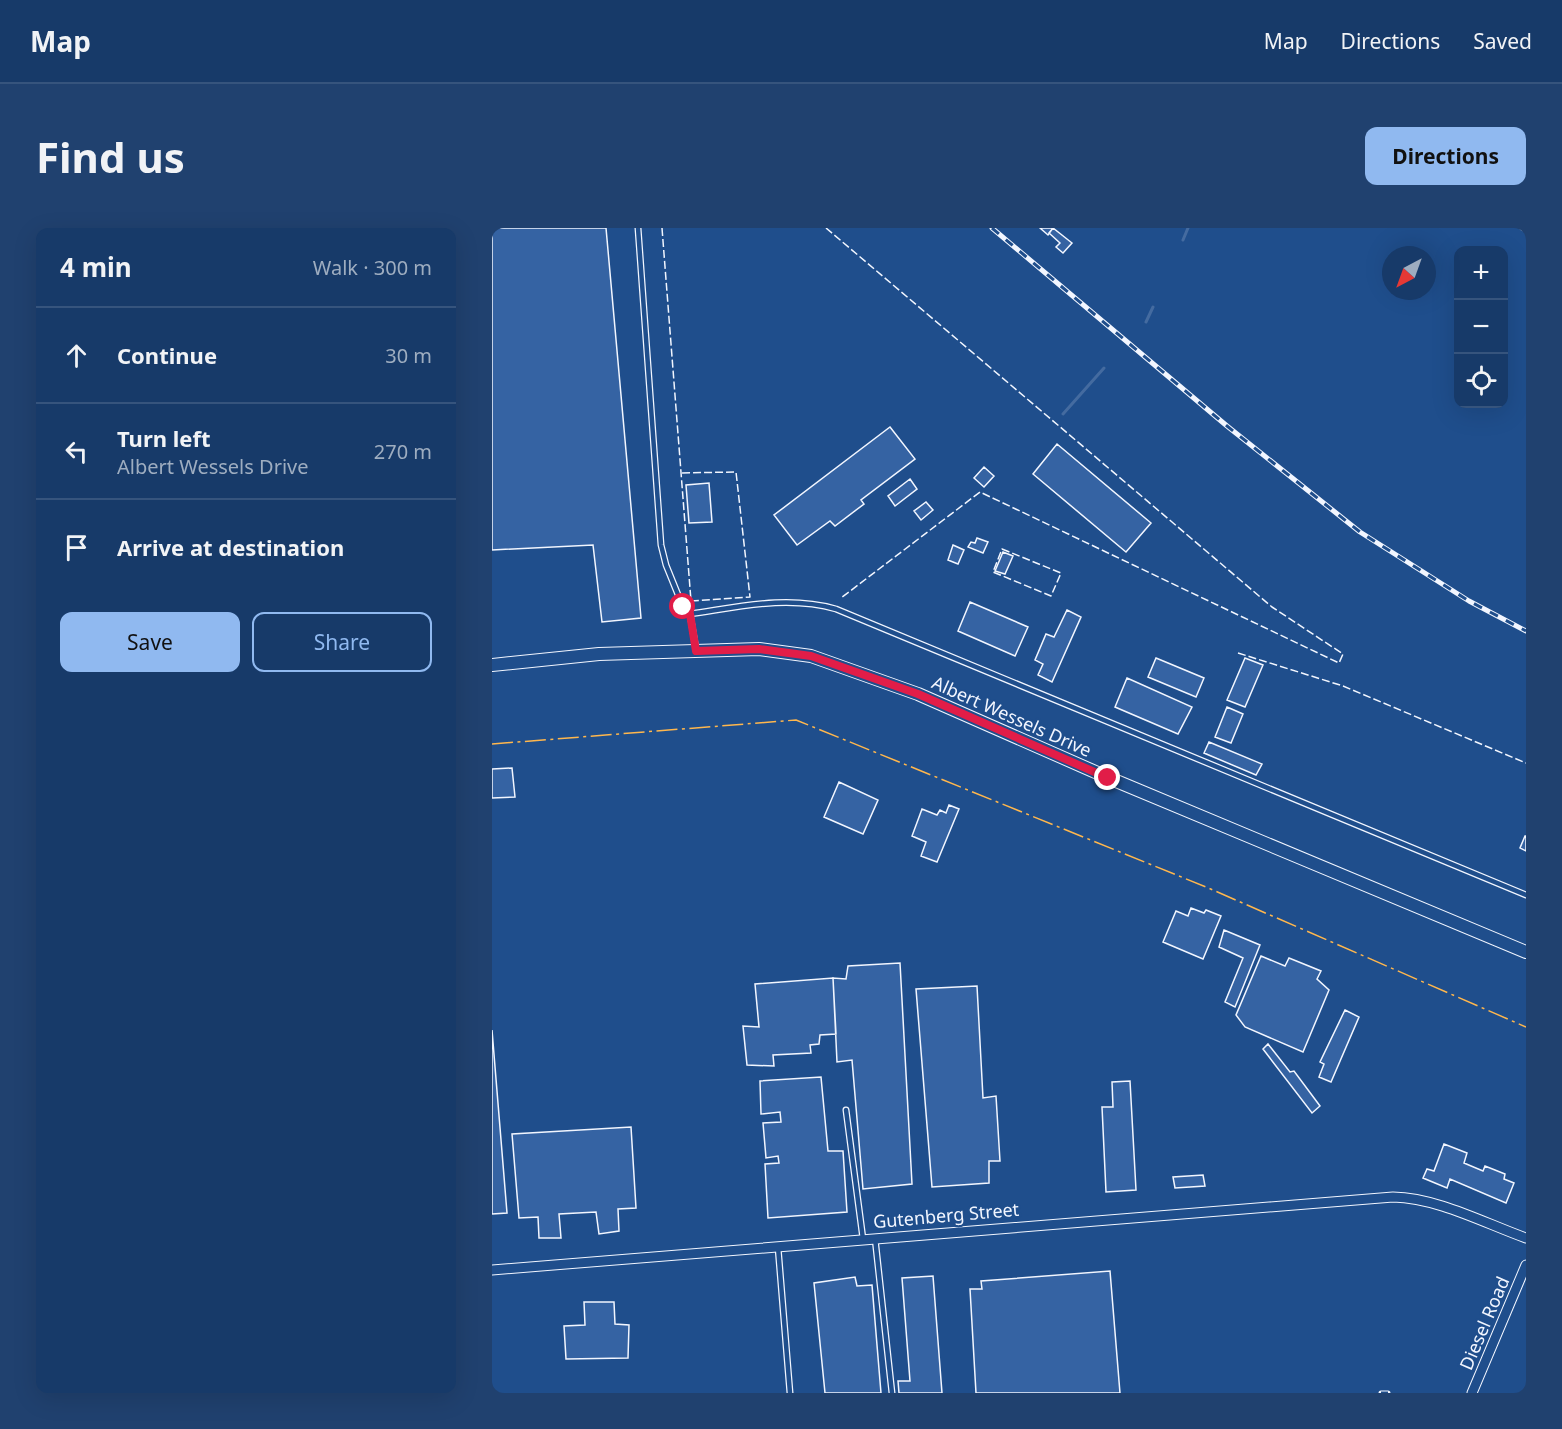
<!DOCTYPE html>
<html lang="en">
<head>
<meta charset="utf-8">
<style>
	:root { --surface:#173a69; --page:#20416f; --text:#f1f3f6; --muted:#9eadc0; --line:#36547d; --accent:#90b9f0 }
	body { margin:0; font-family:"Noto Sans",sans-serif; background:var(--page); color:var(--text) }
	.controls { position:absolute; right:18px; top:18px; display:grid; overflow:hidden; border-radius:12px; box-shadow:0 6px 24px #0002 }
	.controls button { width:54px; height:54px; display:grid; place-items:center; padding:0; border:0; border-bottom:2px solid var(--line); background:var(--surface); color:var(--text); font:30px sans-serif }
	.compass { position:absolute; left:890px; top:18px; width:54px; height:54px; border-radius:50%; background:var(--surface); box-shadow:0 6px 24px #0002; rotate:221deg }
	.stop { position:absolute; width:18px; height:18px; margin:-14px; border:4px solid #e11d48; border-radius:50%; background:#fff }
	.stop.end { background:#e11d48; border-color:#fff; box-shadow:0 2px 6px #0008 }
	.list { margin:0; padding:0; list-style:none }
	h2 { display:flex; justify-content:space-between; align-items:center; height:78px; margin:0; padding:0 24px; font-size:26px }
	h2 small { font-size:20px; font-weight:400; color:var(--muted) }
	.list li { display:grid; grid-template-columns:39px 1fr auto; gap:18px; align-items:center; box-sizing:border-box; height:96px; padding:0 24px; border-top:2px solid var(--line) }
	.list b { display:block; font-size:22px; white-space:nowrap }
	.list p { margin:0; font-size:20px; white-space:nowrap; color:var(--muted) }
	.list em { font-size:20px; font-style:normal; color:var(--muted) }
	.actions { display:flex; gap:12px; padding:18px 24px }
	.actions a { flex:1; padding:14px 0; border:2px solid var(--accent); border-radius:12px; text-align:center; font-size:21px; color:var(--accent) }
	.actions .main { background:var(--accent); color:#111 }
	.icon { flex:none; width:33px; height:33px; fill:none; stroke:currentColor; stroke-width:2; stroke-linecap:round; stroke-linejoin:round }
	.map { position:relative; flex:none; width:1034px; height:1165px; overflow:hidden; border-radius:12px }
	header { display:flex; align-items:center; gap:36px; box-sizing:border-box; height:84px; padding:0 30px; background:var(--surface); border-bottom:2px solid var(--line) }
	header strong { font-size:28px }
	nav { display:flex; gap:33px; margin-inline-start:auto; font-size:21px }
	.intro { display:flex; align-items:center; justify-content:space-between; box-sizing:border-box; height:144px; padding:0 36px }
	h1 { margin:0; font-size:42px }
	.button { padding:15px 27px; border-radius:12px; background:var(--accent); color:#111; font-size:21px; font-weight:700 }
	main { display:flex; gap:36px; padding:0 36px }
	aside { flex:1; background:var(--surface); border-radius:12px; box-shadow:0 6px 24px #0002 }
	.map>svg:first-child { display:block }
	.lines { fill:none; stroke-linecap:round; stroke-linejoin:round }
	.stream { stroke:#446ba0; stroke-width:3 }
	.building { fill:#3563a3; stroke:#f2f6ff; stroke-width:1.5 }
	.service-casing { stroke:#f2f6ff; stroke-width:7 }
	.minor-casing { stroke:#f2f6ff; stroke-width:11 }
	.tertiary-casing { stroke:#f2f6ff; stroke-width:14 }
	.service { stroke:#1f4e8c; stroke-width:4.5 }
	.minor { stroke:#1f4e8c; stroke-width:9 }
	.tertiary { stroke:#1f4e8c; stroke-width:12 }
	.rail-casing { stroke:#f2f6ff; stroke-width:5 }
	.rail { stroke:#1f4e8c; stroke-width:3; stroke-dasharray:9; stroke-linecap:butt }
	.fence { stroke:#f2f6ff; stroke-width:1.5; stroke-dasharray:8 3; stroke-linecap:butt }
	.power { stroke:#ffb74d; stroke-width:1.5; stroke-dasharray:21 4.5 3 4.5; stroke-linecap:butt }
	.route { stroke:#e11d48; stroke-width:8 }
	.labels { text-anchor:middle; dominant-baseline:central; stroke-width:4.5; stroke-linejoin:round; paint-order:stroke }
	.street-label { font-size:18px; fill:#f2f6ff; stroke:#1f4e8c }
</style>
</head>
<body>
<header>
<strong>Map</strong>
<nav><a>Map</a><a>Directions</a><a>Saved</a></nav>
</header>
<div class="intro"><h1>Find us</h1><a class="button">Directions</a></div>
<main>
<aside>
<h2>4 min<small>Walk · 300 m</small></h2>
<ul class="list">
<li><svg class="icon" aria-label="ahead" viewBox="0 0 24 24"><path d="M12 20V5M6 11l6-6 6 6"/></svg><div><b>Continue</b></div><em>30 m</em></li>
<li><svg class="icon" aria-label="left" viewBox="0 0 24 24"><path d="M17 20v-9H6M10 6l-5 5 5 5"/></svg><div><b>Turn left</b><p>Albert Wessels Drive</p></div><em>270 m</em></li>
<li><svg class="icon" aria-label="arrive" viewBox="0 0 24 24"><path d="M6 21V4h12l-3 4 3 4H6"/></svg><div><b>Arrive at destination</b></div></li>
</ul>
<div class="actions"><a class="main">Save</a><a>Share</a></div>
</aside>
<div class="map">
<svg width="1034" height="1165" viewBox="0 0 1034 1165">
	<rect width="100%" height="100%" fill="#1f4e8c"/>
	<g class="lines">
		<path class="stream" d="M691,12L696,0
			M654,94L661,79
			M571,186L612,140"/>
	</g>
	<path class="building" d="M0,0H114L149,390L110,394L101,317L0,322Z
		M548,0H561L556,7Z
		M561,0L580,15L571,25L564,19L568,15L557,5Z
		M398,199L423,231L369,272L372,276L343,298L338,293L305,317L282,287Z
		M565,216L659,295L634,324L541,246Z
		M492,239L502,248L492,259L482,250Z
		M418,251L425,261L403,278L396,268Z
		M217,255L220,294L197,295L194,257Z
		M434,274L441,282L429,292L422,283Z
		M485,310L496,314L491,325L476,319L479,314L483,315Z
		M461,317L472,322L466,336L456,332Z
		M511,324L521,328L513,346L503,343Z
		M478,374L536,399L523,428L466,403Z
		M575,382L589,389L560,454L546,447L551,436L543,432L554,406L562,409Z
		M664,430L712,450L704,469L656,449Z
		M753,430L771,437L753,479L735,472Z
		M635,450L700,479L686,506L623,479Z
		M735,479L751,486L739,515L723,509Z
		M717,514L770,536L764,547L712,525Z
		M20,540L23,569L0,570V541Z
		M347,554L386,572L371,606L332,589Z
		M457,577L467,581L445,634L429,628L434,614L420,608L430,581L445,587L448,582L454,585Z
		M1033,608H1034V623L1028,620Z
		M699,680L712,685L714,682L729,688L711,731L671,714L684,683L696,688Z
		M732,702L768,717L743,779L733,774L751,730L727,719Z
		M769,728L793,738L797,730L829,743L825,751L837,762L811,824L753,799L744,787Z
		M408,735L420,956L371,961L360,832L345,834L341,750L354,751L356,738Z
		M341,750L344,806L328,807L327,816L318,817L319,825L281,827L282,838L255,837L251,798L267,799L263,756Z
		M485,758L491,870L504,868L508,933H497V955L440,959L424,761Z
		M853,782L867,789L839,854L827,849L832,836L828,834Z
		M0,802L15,985L0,986Z
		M776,816L798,844L802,843L828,878L820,885L771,821Z
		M329,849L336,923H351L355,984L276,990L273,936L287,935L286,928L274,930L271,895L289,894L288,884L269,886L268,853Z
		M638,853L644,962L614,964L610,879H621L620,854Z
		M139,899L144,980L126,981L127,1003L107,1006L104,984L67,986L69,1010H47L46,989L27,990L20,906Z
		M952,916L975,925L972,935L991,943L993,938L1013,946L1012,951L1022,955L1014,975L958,951L955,960L931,950L935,941L942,943Z
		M711,947L713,958L683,960L681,949Z
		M618,1043L628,1165H484L478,1061H490L489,1053Z
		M441,1048L450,1165H407L406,1153H418L410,1050Z
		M363,1049L365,1058L380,1057L389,1165H333L322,1055Z
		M92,1074H122L123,1096L137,1097L136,1130L74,1131L72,1098L93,1097Z"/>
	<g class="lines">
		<defs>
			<path id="service" d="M146,0L169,317L174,337L191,379L198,386L204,421
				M198,386C247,379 295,367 344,381L1034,667
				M354,882L371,1011
				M383,1010L400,1165
				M286,1019L298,1165"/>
			<path id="minor" d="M0,1042L901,969C946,970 992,995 1034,1010
				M980,1165L1034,1037"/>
			<path id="tertiary" d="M0,437L107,426L267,421L319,428L426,466L617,550L1034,724"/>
		</defs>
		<use href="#service" class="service-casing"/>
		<use href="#minor" class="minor-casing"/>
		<use href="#tertiary" class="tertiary-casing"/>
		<use href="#service" class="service"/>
		<use href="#minor" class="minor"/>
		<use href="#tertiary" class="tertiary"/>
		<defs>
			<path id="rail" d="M500,0L735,198L868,304L977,373L1034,403
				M1030,0L1034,2
				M889,1165H896"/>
		</defs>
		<use href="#rail" class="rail-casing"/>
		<use href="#rail" class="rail"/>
		<path class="fence" d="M170,0L199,373L258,369L244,244L188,245
			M334,0L780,379L851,426L847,435L488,264L349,370
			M510,321L569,345L559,368L501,344Z
			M746,425L851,458L1034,535"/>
		<path class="power" d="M0,516L304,492L714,659L1034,799"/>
	</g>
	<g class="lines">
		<path class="route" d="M191,379L198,386L204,423L267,421L319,428L426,466L616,550"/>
	</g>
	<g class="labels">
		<g class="street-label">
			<text transform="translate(520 488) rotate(24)">Albert Wessels Drive</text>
			<text transform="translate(454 987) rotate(-5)">Gutenberg Street</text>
			<text transform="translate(992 1095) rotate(-67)">Diesel Road</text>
		</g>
	</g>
</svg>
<div class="controls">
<button>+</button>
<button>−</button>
<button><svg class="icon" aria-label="locate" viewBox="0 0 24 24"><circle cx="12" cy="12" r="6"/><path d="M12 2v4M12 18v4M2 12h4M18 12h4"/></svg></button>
</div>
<svg class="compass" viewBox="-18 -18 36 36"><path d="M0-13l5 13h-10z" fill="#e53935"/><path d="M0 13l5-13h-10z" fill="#9eadc0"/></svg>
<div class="stop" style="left:191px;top:379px"></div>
<div class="stop end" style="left:616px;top:550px"></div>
</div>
</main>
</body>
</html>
